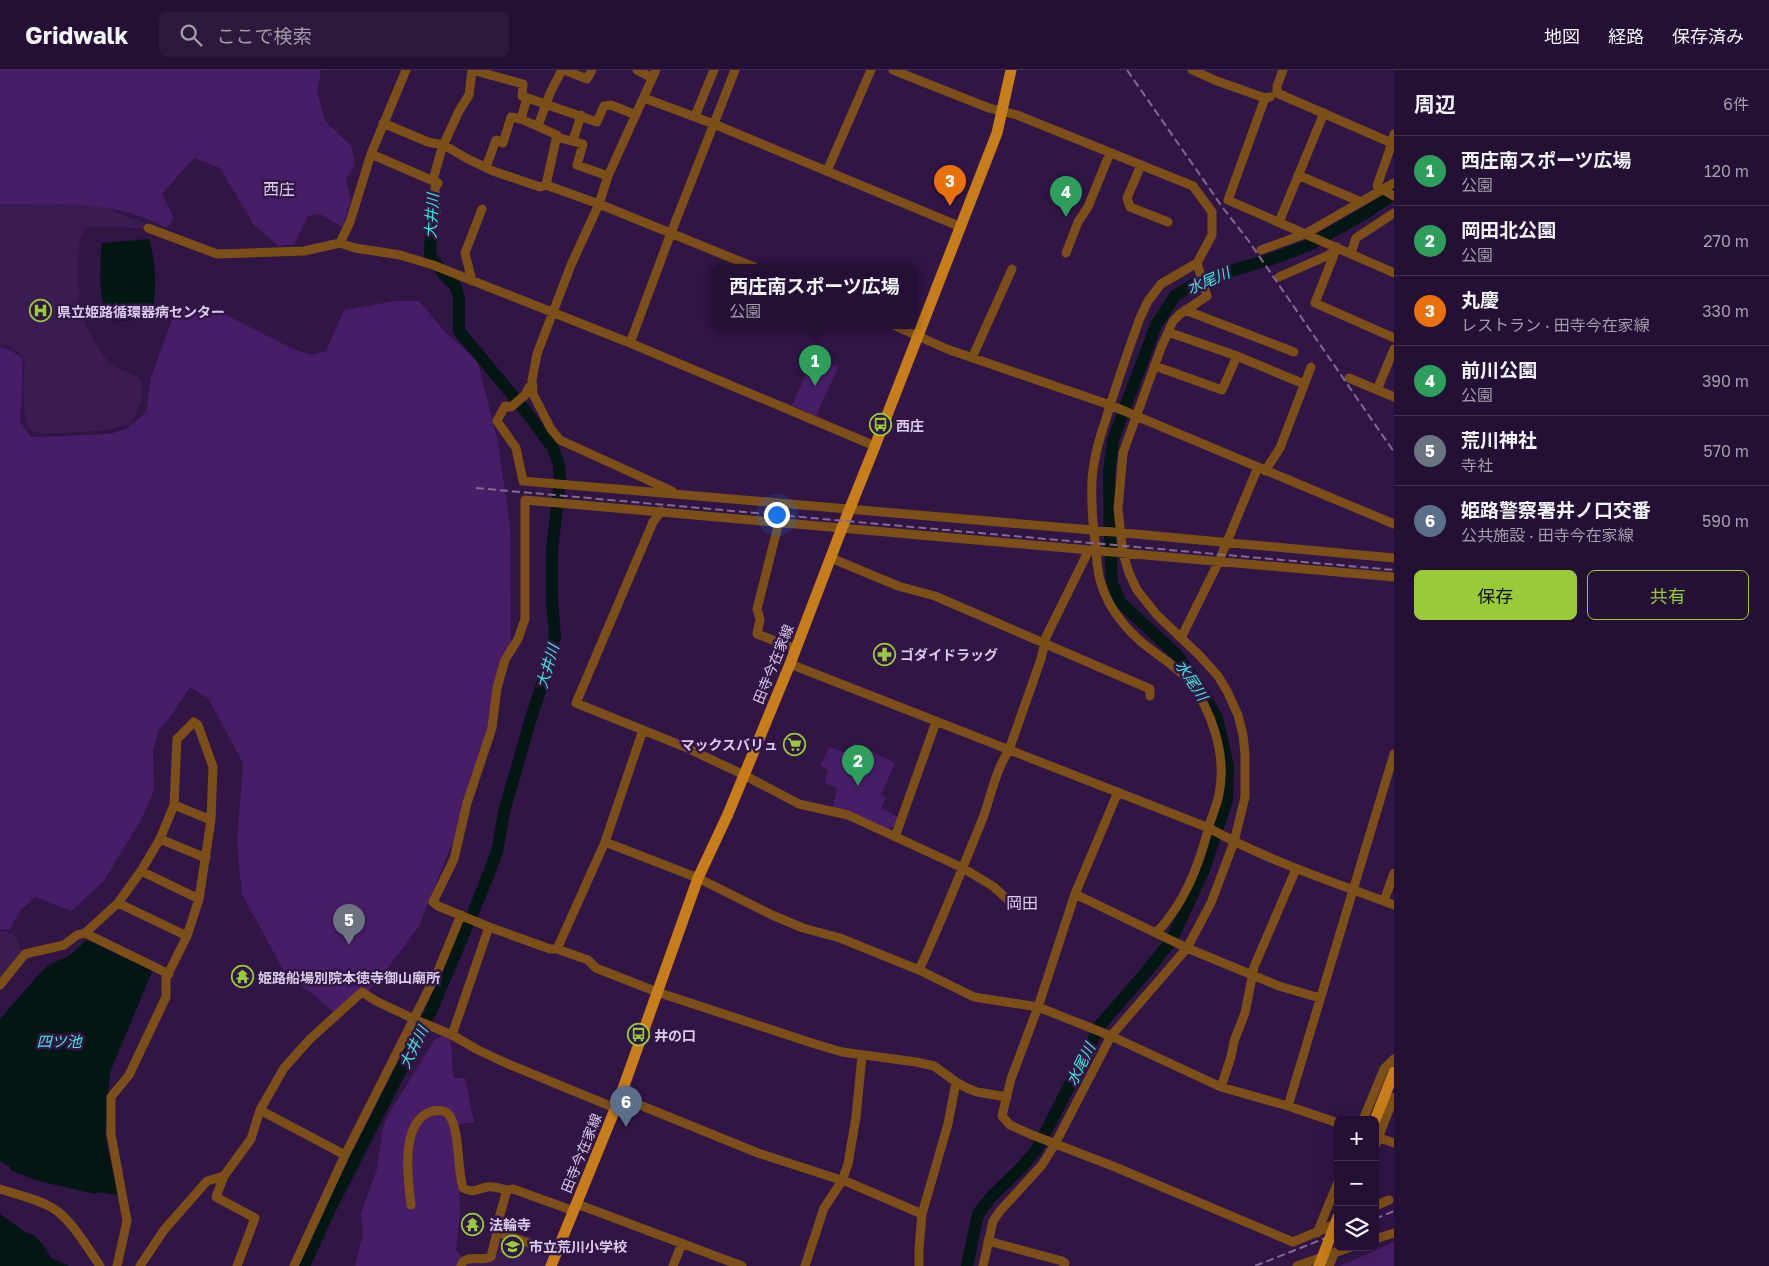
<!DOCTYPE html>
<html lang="ja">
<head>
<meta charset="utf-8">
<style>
	:root { --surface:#241034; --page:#2c193c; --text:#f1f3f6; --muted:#a39dac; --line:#41304f; --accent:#98cb37 }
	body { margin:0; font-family:"Golos Text","Noto Sans JP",sans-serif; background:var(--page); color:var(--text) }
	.controls { position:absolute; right:15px; bottom:15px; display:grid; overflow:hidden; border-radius:8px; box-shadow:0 5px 20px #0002 }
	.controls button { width:45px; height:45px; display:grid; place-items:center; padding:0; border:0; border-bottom:1px solid var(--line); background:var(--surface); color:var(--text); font:25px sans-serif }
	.you { position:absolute; left:776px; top:444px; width:18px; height:18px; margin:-12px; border:4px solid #fff; border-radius:50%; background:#1a73e8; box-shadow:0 0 0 8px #1a73e833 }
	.badge { display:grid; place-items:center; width:32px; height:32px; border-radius:50%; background:var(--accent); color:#fff; font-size:16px; font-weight:700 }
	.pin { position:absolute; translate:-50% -41px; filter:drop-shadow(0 1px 2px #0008) }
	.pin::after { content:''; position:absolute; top:26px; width:18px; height:15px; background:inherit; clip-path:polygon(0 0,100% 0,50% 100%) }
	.popup { position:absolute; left:712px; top:194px; width:205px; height:65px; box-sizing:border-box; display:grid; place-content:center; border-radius:8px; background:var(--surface); filter:drop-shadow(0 1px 4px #0005); font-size:16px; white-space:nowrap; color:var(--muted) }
	.popup b { font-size:19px; color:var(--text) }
	.popup::after { content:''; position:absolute; left:50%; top:100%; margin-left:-10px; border:10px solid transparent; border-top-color:var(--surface) }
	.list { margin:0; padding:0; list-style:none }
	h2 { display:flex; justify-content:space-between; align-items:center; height:65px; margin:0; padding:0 20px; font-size:21px }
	h2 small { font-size:16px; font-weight:400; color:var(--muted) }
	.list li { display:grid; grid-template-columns:32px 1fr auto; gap:15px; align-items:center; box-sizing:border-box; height:70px; padding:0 20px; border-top:1px solid var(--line) }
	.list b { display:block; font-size:19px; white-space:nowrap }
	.list p { margin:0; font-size:16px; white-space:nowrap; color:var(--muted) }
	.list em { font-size:16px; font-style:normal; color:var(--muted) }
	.actions { display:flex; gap:10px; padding:15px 20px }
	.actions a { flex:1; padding:11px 0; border:1px solid var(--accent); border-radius:8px; text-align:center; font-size:18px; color:var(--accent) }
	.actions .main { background:var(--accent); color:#111 }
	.icon { flex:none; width:28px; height:28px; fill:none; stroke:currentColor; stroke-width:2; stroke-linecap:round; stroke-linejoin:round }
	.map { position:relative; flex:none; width:1394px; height:1196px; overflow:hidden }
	header { display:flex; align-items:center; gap:30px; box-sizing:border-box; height:70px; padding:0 25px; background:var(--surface); border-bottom:1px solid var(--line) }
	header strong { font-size:24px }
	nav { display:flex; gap:28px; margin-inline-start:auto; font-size:18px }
	.search { width:350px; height:45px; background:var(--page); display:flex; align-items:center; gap:12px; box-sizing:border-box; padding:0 18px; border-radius:8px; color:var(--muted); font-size:19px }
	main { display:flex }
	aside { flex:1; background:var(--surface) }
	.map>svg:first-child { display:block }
	.built { fill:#3a1c52 }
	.green { fill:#481d68 }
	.water { fill:#021614 }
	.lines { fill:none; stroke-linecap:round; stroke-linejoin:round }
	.river { stroke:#021614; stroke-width:12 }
	.minor { stroke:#7c4f19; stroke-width:9 }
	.major { stroke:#c67d1a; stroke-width:11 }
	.rail { stroke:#816b93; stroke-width:2; stroke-dasharray:8 4; stroke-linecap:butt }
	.major-bridge { stroke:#c67d1a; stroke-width:11 }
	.labels { text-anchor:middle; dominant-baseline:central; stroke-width:5; stroke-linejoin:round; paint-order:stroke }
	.poi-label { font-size:14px; font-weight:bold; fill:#dacbea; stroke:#301545; text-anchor:start }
	.street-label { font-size:14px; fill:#dacbea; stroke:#301545 }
	.water-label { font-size:15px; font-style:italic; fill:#3ceadc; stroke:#301545 }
	.quarter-label { font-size:16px; fill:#dacbea; stroke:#301545 }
</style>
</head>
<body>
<header>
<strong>Gridwalk</strong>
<div class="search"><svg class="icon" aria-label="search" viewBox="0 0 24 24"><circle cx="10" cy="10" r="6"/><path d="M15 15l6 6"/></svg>ここで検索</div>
<nav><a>地図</a><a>経路</a><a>保存済み</a></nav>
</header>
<main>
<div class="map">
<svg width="1394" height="1196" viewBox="0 0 1394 1196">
	<rect width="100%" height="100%" fill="#301545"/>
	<path class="built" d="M0,133H94L148,155V159L121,157H87L79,168L78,201L79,231L84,252L102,284L112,295L138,307L141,312L142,329L131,354L107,360L63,363L40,364L29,359L25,346L23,315L25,295L20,283L7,275H0Z
		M0,861L13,863L22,881L0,908Z
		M502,1168L551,1183L546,1196H465L466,1191L494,1192L498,1169Z"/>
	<path class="green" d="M0,0H321L317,22L325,51L351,76L355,94L346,110L351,131L342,157L320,144L308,146L294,174L279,176L254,155L220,98L194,88L162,124L174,148L166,158C116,129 55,134 0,134Z
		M395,231H419L447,264L477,290L498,372L510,455L511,576L488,684L419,856L376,914L337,945L314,925L286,905L242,824L237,774L243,693L208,628L190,617L169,649L158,661L153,682L154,720L141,750L103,812L71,841L35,827L21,840L9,860L0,859V277L9,279L22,288V320L20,351L31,367L110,364L128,358L146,342L151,307L172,250L184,240L212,238L295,280L312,285L326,281L344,240Z
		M814,287L838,297L816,346L792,335Z
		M854,673L895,693L881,725L886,728L881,738L898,747L894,756L886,760L833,738L837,718L825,713L828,700L820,696L829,677L850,684Z
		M445,965L450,967C453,980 451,994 454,1008H465L474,1052L451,1055L459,1106L460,1144L456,1180L464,1189L463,1196H355L363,1164L361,1143L377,1099L382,1062L387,1047L435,969Z
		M1394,1172V1196H1340Z"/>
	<path class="water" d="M149,169C157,195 156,222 152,248L120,251L114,250C112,247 108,244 106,241C98,225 100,191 102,173Z
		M87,870L149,899L152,902L110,1002L105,1065L118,1125L97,1122L96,1124L38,1111L10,1100V1097L0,1091V949L42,901L49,895L70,885Z
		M0,1144L25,1162L35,1166L44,1176L51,1188L69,1196H0Z"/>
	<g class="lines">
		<path class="river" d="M304,1196L330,1139L431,941L480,826L497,782L504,742L531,648L547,600L555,566L552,531V481L560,409L559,395L553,378L524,339L459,261V228L456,217L446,207L430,185L432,127
			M967,1196L978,1144L991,1127L1023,1096L1037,1079L1101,954L1143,906L1171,871L1203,802L1227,730L1228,696L1217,648L1202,621L1177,585L1121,533L1112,513L1110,469L1109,402L1113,370L1156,255L1175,226L1203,209L1275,188L1309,175L1367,142L1394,124"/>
		<path class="minor" d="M472,0L523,14L522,26L597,52L604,36L611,35L636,45
			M564,0L587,9L592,0
			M637,0L652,8
			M656,0L608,106L599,134L571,195L537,284L532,310L533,324L551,359L560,370L672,421
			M893,0L989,38L1017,45L1193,116L1212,142V165L1197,193L1161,214L1148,231L1140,248C1128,281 1116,315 1106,349C1099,369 1093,390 1092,411C1091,434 1093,457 1096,479C1097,491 1097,502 1101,513C1107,534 1122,554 1138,569C1154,584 1174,593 1188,610C1212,639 1227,686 1219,724C1217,736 1211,747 1208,760C1198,798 1184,834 1156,863
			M1192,0L1217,11L1265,28L1270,27
			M1277,23L1394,74
			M1277,23V16L1283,0
			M644,28L714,54L961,157
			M1265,28L1228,130L1394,203
			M695,46L714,0
			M521,49L527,28
			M383,53L428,72L444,75L466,88L493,101L540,117L546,115L599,134L754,197
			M538,56L550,23L562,0
			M1394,64L1392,73L1377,116L1394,126
			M556,67L583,74L577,95L608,106
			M573,71L581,45
			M371,84L438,113L435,118L436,143
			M1141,95L1127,128L1130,137L1168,152
			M486,97L496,70L503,73L511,47L521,49L557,65L546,115
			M827,101L871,0
			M1298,105L1361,132
			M433,110L442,78L459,41L469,25L472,0
			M1279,152L1324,43
			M148,158L217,184L304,181L340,173L355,178L400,185L433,195L630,273L875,376
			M340,173L350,152L371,84L406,0
			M1337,177L1315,233L1394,268
			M1261,180L1305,164L1394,113
			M1066,183L1078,152L1088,137L1110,83
			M1351,183L1356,168L1394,143
			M1279,207L1329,185L1335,179
			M472,211L465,183L482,139
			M1185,240L1294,282
			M893,255L947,279L1110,335L1394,454
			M1168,262L1237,286L1304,314
			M630,273L671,163L735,0
			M972,288L1012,199
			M1155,296L1222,320L1237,286
			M1349,308L1394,327
			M533,316L529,317L525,325L511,337L505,336L497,351L516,378L523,411L1092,460L1394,488
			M1377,320L1394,279
			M1265,401L1280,378L1311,297
			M661,441L653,452L576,633L685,677L744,705L799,734L848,745L963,798L994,817L1007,829
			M779,452L757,539L760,549L757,564L796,579
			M831,488L898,516L935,526L1150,619V626
			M1181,568L1219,491L1258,397
			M790,594L1209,758C1268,791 1331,811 1394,835
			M1118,722L1075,824L1038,937L1011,1009L1002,1046L1010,1055L1030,1064L1115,1097L1293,1172L1338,1153
			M174,735L211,750
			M895,767L936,652
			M160,769L206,788
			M605,772L698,808L772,845L803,858L840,868L919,900L974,927L1038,937L1111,966L1221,1017L1288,1036L1338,1053
			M141,801L199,829
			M1075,824L1187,878L1279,916L1320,928
			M1384,831L1394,803
			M118,833L187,866
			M85,863L169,904
			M557,879L605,772L643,660
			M919,900C942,850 962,799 983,748C991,725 996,700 1009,680L1041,589L1046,567L1089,480
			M0,915L25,884L64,875L77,865L85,863L118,833L141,801L160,769L174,735L177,669L194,652L198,655L213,697L211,750L199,829L187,866L166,908V927L129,1005L111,1027V1064L127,1151L117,1196
			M452,965L489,857
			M1221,1017L1231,987L1234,971L1245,943L1254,897L1296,799
			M620,1027L758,1083L850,1113L922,1144
			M1007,1027L977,1022L967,1018L956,1012L934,996L916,992L842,982L815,974L657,922L596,898L588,890L557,879H550L489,857L438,836L433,832L454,789L467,733L492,658L497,618L505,590L518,569L525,549V430L1394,507
			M1288,1036L1394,684
			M260,1040L345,1085
			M1363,1050L1384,999L1394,989
			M1375,1066L1394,1073
			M1375,1076L1394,1027
			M224,1106L216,1127L255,1148L237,1196
			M0,1119C18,1125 39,1129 54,1139C71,1149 89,1180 100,1196
			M577,1134L742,1196
			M411,1135C408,1110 399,1050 433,1041C439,1040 446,1040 450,1046C460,1064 457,1097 463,1118C473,1124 477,1119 487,1117C493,1116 501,1119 507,1120
			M1375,1136L1389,1130
			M1317,1163L1338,1112
			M1375,1169L1394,1163
			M988,1171L1062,1191L1065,1193L1064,1196
			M556,1182L497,1162V1155L507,1120L513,1119L574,1141
			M140,1196L164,1160L207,1111L224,1106L251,1069L260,1040L284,998L310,969L362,922L376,931L414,949L452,965L478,980L508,994L615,1038
			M294,1196L345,1085L438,901L461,845
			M461,1196C465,1183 481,1192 491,1187L497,1162
			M673,1196L682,1173
			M805,1196L824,1138L842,1111L848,1094L856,1047L862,986
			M919,1196V1178L922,1144L948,1054L956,1012
			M983,1196L993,1151L1000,1141L1042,1095L1055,1074L1111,966L1187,878L1211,833L1234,772L1245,727V684L1243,665L1238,645L1227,621L1218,606L1200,586L1157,545L1137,520L1129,503L1123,483L1118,439L1123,383L1161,278L1173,251L1180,244L1207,226L1197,193
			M1297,1196L1351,1177
			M1329,1196L1335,1182"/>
		<path class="major" d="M1375,1050L1394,1002
			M551,1196L620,1027L698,808L728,744L790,594L842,458L875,376L997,63L1011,0"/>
		<path class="rail" d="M1127,0L1223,138L1248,170L1394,382
			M476,418L1394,500
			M1375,1149L1394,1141
			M1255,1196L1338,1163"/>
		<path class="major-bridge" d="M1319,1196L1338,1147"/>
	</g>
	<defs>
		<symbol id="hospital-ring" viewBox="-11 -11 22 22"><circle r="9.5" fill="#301545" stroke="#98cb37" stroke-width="1.5"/><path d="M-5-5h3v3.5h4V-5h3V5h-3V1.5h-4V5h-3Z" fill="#98cb37"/></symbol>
		<symbol id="bus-ring" viewBox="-11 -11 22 22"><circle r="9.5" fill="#301545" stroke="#98cb37" stroke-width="1.5"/><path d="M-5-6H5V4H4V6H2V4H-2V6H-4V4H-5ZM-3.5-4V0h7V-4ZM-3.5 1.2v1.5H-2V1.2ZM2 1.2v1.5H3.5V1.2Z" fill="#98cb37"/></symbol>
		<symbol id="pharmacy-ring" viewBox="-11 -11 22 22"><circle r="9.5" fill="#301545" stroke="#98cb37" stroke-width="1.5"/><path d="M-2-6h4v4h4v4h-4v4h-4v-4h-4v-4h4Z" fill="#98cb37"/></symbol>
		<symbol id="supermarket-ring" viewBox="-11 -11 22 22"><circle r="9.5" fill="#301545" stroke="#98cb37" stroke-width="1.5"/><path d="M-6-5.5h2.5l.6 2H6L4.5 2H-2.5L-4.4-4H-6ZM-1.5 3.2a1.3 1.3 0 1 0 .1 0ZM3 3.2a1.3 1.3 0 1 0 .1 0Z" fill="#98cb37"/></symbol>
		<symbol id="temple-ring" viewBox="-11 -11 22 22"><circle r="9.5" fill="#301545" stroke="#98cb37" stroke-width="1.5"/><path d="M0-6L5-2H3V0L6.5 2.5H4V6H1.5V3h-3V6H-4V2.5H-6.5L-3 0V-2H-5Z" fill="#98cb37"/></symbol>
		<symbol id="school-ring" viewBox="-11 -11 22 22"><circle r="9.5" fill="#301545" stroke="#98cb37" stroke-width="1.5"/><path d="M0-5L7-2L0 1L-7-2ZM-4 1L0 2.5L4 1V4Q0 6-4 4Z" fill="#98cb37"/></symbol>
	</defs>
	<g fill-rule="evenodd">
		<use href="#hospital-ring" x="28" y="228" width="25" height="25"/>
		<use href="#bus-ring" x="868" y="342" width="25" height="25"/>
		<use href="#pharmacy-ring" x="872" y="572" width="25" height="25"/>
		<use href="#supermarket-ring" x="782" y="662" width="25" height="25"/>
		<use href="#temple-ring" x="230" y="894" width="25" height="25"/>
		<use href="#bus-ring" x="626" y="952" width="25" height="25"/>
		<use href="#temple-ring" x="460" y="1142" width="25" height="25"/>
		<use href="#school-ring" x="500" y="1164" width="25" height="25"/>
	</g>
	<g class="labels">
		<g class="poi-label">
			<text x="57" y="241">県立姫路循環器病センター</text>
			<text x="896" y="355">西庄</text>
			<text x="900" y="584">ゴダイドラッグ</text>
			<text x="778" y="674" text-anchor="end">マックスバリュ</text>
			<text x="258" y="907">姫路船場別院本徳寺御山廟所</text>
			<text x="654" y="965">井の口</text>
			<text x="489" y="1154">法輪寺</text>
			<text x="529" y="1176">市立荒川小学校</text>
		</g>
		<g class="street-label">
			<text transform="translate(773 594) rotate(-68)">田寺今在家線</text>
			<text transform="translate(581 1083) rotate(-68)">田寺今在家線</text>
		</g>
		<g class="water-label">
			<text transform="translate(431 146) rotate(-87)">大井川</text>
			<text transform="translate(1208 210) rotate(-23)">水尾川</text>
			<text transform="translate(547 596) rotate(-74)">大井川</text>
			<text transform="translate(1192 610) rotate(57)">水尾川</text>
			<text x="59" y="971">四ツ池</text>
			<text transform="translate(413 977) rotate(-64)">大井川</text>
			<text transform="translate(1080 994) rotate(-63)">水尾川</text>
		</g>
		<g class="quarter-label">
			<text x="279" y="119">西庄</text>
			<text x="1022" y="833">岡田</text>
		</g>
	</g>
</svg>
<div class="controls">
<button>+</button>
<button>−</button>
<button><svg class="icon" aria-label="layers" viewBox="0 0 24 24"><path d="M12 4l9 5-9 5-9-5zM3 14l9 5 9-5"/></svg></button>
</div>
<div class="you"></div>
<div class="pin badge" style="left:815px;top:316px;background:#2e9e5b">1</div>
<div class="popup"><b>西庄南スポーツ広場</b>公園</div>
<div class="pin badge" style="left:858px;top:716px;background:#2e9e5b">2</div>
<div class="pin badge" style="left:950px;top:136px;background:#e8710a">3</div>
<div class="pin badge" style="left:1066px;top:147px;background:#2e9e5b">4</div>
<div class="pin badge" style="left:349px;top:875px;background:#6b7280">5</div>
<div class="pin badge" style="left:626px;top:1057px;background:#5c6f8a">6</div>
</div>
<aside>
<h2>周辺<small>6件</small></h2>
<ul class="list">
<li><span class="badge" style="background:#2e9e5b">1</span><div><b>西庄南スポーツ広場</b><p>公園</p></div><em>120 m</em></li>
<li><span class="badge" style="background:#2e9e5b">2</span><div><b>岡田北公園</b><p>公園</p></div><em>270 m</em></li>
<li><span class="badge" style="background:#e8710a">3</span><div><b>丸慶</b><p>レストラン · 田寺今在家線</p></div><em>330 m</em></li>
<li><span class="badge" style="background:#2e9e5b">4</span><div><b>前川公園</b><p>公園</p></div><em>390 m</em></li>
<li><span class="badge" style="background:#6b7280">5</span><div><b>荒川神社</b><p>寺社</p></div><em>570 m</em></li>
<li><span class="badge" style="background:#5c6f8a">6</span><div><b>姫路警察署井ノ口交番</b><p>公共施設 · 田寺今在家線</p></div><em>590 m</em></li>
</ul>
<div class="actions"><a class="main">保存</a><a>共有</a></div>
</aside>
</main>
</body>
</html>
